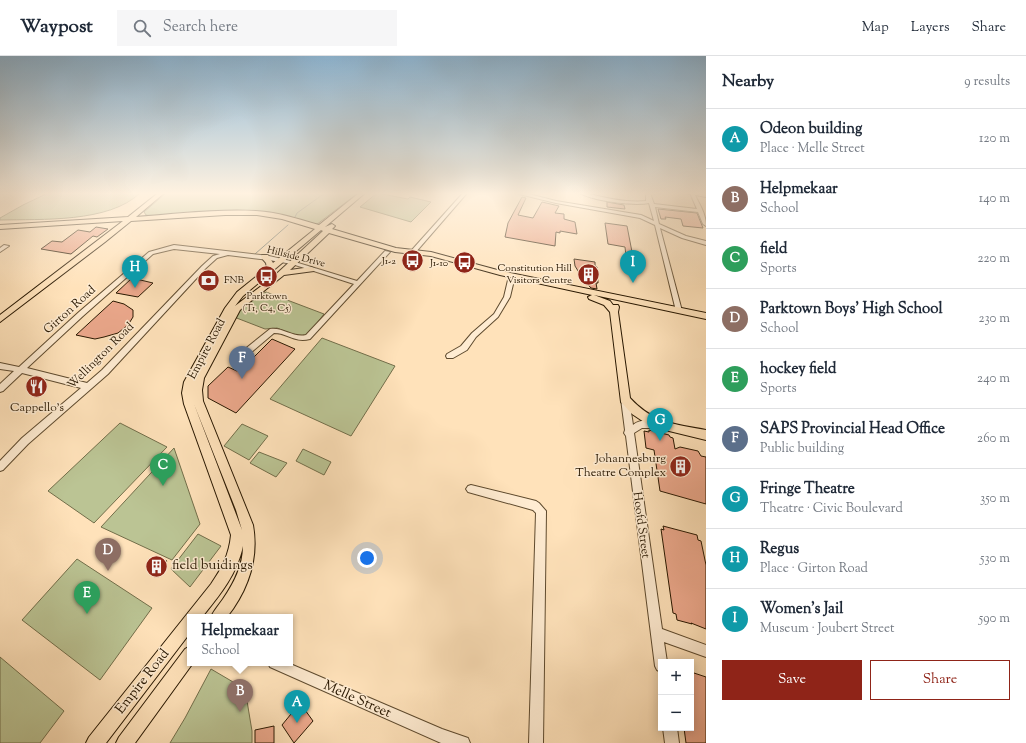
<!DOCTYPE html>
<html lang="en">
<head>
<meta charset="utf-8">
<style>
	:root { --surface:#fff; --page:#f6f6f7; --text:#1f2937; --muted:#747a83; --line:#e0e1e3; --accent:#8f2418 }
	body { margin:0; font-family:"Sorts Mill Goudy",serif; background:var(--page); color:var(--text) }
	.controls { position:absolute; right:12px; bottom:12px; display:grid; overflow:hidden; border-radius:0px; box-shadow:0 2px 10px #0003 }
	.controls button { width:36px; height:36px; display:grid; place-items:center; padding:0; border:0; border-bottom:1px solid var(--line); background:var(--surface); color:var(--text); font:20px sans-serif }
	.you { position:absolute; left:367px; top:502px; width:14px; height:14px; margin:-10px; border:3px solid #fff; border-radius:50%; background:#1a73e8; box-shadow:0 0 0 6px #1a73e833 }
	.badge { display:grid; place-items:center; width:26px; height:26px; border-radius:50%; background:var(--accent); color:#fff; font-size:13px; font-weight:700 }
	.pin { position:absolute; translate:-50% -33px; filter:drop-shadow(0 1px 2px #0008) }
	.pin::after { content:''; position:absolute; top:21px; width:14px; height:12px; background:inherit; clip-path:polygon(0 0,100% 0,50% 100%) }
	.popup { position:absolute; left:187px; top:558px; width:106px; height:52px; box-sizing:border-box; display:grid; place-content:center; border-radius:0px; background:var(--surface); filter:drop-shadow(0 1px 3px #0005); font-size:13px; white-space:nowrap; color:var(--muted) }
	.popup b { font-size:15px; color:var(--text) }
	.popup::after { content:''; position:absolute; left:50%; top:100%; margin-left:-8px; border:8px solid transparent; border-top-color:var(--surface) }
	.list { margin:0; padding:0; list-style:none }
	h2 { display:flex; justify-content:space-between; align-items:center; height:52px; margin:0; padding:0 16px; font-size:17px }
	h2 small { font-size:13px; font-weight:400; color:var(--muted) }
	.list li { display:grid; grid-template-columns:26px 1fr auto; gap:12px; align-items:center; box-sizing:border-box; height:60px; padding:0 16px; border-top:1px solid var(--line) }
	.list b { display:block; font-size:15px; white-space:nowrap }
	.list p { margin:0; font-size:13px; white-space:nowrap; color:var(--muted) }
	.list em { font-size:13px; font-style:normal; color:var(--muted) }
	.actions { display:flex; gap:8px; padding:12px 16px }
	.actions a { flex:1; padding:9px 0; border:1px solid var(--accent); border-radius:0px; text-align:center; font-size:14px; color:var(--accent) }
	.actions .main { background:var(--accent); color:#fff }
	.icon { flex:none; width:22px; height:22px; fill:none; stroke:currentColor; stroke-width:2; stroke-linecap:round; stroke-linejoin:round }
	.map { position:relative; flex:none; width:706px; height:687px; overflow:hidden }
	header { display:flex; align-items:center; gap:24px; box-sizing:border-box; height:56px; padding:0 20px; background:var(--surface); border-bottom:1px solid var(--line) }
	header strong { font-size:19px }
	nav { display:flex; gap:22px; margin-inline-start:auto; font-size:14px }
	.search { width:280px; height:36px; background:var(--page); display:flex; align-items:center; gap:10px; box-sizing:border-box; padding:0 14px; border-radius:0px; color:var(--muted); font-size:15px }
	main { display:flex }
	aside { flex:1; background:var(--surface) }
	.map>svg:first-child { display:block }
	.green { fill:#bbc494; stroke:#726e4a }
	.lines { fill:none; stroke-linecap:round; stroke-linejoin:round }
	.stream { stroke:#727a70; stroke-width:1 }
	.building { fill:#eda98d; stroke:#281700 }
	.minor-casing { stroke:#5e4a2e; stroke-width:2 }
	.major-casing { stroke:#281700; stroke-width:2 }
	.minor { fill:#ffecd2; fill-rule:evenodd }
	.major { fill:#ffe2ba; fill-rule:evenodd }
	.labels { text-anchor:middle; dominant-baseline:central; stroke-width:3; stroke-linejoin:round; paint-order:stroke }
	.far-street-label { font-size:10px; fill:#281700; stroke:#ffecd2 }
	.far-poi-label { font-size:10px; fill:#281700; stroke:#ffecd2; text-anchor:end }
	.street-label { font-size:12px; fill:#281700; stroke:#ffecd2 }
	.poi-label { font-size:12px; fill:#281700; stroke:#ffecd2 }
	.near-poi-label { font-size:14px; fill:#281700; stroke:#ffecd2; text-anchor:start }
	.near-street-label { font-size:14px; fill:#281700; stroke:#ffecd2 }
</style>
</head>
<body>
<header>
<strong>Waypost</strong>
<div class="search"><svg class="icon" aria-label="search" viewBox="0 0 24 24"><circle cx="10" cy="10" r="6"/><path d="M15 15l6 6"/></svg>Search here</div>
<nav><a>Map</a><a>Layers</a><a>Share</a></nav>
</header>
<main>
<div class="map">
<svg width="706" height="687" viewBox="0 0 706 687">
	<rect width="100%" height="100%" fill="#ffe2ba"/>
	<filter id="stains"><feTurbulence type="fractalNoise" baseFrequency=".005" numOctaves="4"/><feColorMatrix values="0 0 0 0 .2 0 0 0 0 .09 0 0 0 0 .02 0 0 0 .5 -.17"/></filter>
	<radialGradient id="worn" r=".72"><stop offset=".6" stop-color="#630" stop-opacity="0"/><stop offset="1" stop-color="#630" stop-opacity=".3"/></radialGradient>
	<path class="green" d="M48,137H140C109,167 41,163 0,164V162L23,149Z
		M166,137H358L316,169L246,156L151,160L146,159L144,156Z
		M377,137L408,143L410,141L431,146L411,166L360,151Z
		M266,236L324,258L308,279L301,282L277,272L265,273L234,261C242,249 254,242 266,236Z
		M322,282L395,310L351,380L270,343Z
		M120,367L167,391L94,467L48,435Z
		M242,368L268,380L249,404L224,390Z
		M174,392L200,468L172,504L101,471Z
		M303,393L331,406L324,419L296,405Z
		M259,396L287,407L276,421L250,407Z
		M198,478L221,490L190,531L171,513Z
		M77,503L152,552L100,624L22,564Z
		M0,601L64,655L40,687H0Z
		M211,613L245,633L252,675V687H170L185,662Z"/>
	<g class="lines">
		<path class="stream" d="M294,163L297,157L325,137
			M255,198L288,169"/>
	</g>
	<path class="building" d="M522,141L526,142L518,159L533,162L542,146L559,150L555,157L564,158V163L575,166L577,178L560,175V177L556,176L555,190L505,181L508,167Z
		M607,146L624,149L625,153L607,151Z
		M658,153L697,157L703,172L683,170L681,163L665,161L666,163H661Z
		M605,167L627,170L633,201L626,200L625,191L608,188Z
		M96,171L108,173L97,181L93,180L71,198L41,193L52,185L62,186L78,174L90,176Z
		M574,203L595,206V210L597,211L598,227H596L597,233L591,232L583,223L575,210Z
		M132,222L153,227L138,241L116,237Z
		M113,245L124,248L133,254V261L128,269L118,277L104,281L95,283L76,279Z
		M272,283L295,293L236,357L208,342V330L228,311L237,315L242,311L243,312Z
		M649,374L669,379L670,381L673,382L675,393L680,391L698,395L701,400L706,401V448L660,435L654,394L646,392L644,375L649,376Z
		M663,470L697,479L698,484L701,485L706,509V573L691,567L692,568L677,564L676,558L673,557L661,473L664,474Z
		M157,501L167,505L156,518L147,514Z
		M691,616L706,621V687H686L684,672H691Z
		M300,647L313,665L294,687L282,669Z
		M274,670V687H255V674Z"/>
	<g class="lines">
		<defs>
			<path id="minor" d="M463,137H467L415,197H411V195Z
				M519,137H525L556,145L641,159L654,165L649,147C634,150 593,145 580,137H586C604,142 627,147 646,145V137H650L654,148L697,153L690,137H694C699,148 706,157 706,170L703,168L698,156L655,151L659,168L686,180L706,185V189L682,182L660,172L682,255L681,256H677L676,255L655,169L640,162L556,147L519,138Z
				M4,189L9,190L0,196V192Z
				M174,189L269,200L295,206L357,225L385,195L390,196L310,283C294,287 288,277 274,277L241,305H235L234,303L235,301L270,273C283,271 293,282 306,279L354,228L292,208L269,204L228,199L217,202L206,212L108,318L28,388L3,414L0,415V405L22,382L81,332L22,317L3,335L0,336V328L14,315L0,313V307L19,311L79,256L149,196ZM174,193L220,198L213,200L202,210L102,314L87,327L27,312L83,260L153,198Z
				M511,222L514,224L510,241L498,261L476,281L467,294L453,302H447L446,300L447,298L461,290L472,277L494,258L504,241L508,224Z
				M625,340L628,341L629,343L633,369C640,363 651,364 660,367L661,369L660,371L657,372H642L634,377L662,573L706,589V601L664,586L667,606H661V616L657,614L655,610L626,380L624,377L625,374L621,343L622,341Z
				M471,429L536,445L539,447L546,455L543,687H529L536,457L533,454L468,436L466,433L468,430Z
				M268,607H288L442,673L468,682L470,687H441L270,611Z
				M663,672H677L679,687H665Z"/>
			<path id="major" d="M158,137H164L136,161C176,158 216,153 256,155C277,156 298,163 319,169L359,137H365L325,171L332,168L335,170L332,173L396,192L431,196L501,215L706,257V263L594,239L610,245L613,249H618L619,251L618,256L630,342C653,367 674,368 706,374V384L665,374L647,368L632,358L621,346L610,256L604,249L589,243L588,241L592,239L500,219L431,200L395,196L329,177L290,214L311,211L315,213L314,215L284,219L246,249L240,254L204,322L202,334L203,345L253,469C259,503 248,534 227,561H211C214,554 219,549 223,543C234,527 243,510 243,490C237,518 220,539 202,561H190V577L106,687H86L89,681L211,528C222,512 229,499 231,479L184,348L182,337L184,326L225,252L237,236L267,212L266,207L261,201L262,199H268L273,207L315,173L282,163L257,159H225L131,165L105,186L0,266V259L123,165L0,173V169L128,161ZM321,174L323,175L272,222L235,250L243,240ZM194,348L236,454L242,474Z
				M685,137H706V141Z
				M190,590V607H193L135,687H116L119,681L185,593Z"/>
		</defs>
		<use href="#minor" class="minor-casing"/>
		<use href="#major" class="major-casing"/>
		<use href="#minor" class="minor"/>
		<use href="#major" class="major"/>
	</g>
	<linearGradient id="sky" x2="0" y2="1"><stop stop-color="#8db7d6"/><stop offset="0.59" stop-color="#fff2e0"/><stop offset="1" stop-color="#fff2e0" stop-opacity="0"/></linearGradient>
	<rect width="706" height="233" fill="url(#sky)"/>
	<defs>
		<symbol id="bus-disc" viewBox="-11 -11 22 22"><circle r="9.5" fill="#8f2418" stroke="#ffecd2"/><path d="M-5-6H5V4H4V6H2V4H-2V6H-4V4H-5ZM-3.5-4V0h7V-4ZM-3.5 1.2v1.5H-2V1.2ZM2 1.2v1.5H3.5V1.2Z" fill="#fff"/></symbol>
		<symbol id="building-disc" viewBox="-11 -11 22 22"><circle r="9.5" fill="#8f2418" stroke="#ffecd2"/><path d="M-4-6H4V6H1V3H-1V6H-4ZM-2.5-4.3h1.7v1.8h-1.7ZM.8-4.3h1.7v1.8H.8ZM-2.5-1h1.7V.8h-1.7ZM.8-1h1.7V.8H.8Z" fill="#fff"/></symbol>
		<symbol id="bank-disc" viewBox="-11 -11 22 22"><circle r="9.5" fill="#8f2418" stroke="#ffecd2"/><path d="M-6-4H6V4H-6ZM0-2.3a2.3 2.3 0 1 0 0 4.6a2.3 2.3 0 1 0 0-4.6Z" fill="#fff"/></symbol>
		<symbol id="restaurant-disc" viewBox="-11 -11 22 22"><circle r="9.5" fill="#8f2418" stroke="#ffecd2"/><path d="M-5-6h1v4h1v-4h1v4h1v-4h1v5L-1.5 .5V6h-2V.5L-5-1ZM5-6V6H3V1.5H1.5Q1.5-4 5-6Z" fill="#fff"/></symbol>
	</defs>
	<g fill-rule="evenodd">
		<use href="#bus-disc" x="400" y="192" width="25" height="25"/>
		<use href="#bus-disc" x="452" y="194" width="25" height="25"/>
		<use href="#building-disc" x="576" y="206" width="25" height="25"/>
		<use href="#bus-disc" x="254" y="208" width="25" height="25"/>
		<use href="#bank-disc" x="196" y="212" width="25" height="25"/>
		<use href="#restaurant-disc" x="24" y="318" width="25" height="25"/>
		<use href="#building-disc" x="668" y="398" width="25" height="25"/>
		<use href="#building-disc" x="144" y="498" width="25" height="25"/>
	</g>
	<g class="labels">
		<g class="far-street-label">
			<text transform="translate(296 201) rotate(14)">Hillside Drive</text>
		</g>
		<g class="far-poi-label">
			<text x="396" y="205">J1-2</text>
			<text x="448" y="207">J1-10</text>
			<text x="572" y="212">Constitution Hill<tspan x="572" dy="12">Visitors Centre</tspan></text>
			<text x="224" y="224" text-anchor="start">FNB</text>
			<text x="267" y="240" text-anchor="middle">Parktown<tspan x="267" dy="12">(T1, C4, C5)</tspan></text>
		</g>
		<g class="street-label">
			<text transform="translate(70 254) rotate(-42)">Girton Road</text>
			<text transform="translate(207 293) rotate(-62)">Empire Road</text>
			<text transform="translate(101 300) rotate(-45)">Wellington Road</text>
			<text transform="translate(641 469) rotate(82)">Hoofd Street</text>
		</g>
		<g class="poi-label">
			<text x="37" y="352">Cappello's</text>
			<text x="666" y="403" text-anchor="end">Johannesburg<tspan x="666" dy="14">Theatre Complex</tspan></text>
		</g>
		<g class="near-poi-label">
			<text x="172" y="510">field buidings</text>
		</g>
		<g class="near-street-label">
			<text transform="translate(143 626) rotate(-52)">Empire Road</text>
			<text transform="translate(357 644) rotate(24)">Melle Street</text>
		</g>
	</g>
	<rect width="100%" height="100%" filter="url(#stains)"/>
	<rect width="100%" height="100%" fill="url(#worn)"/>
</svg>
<div class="controls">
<button>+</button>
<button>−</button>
</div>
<div class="you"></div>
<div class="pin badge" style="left:297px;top:667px;background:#0f9aa8">A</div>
<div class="pin badge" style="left:240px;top:656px;background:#8d6e63">B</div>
<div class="popup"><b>Helpmekaar</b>School</div>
<div class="pin badge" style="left:163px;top:430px;background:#2e9e5b">C</div>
<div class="pin badge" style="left:108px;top:515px;background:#8d6e63">D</div>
<div class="pin badge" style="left:87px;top:558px;background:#2e9e5b">E</div>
<div class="pin badge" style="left:242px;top:323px;background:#5c6f8a">F</div>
<div class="pin badge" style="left:660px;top:385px;background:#0f9aa8">G</div>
<div class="pin badge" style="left:135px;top:232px;background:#0f9aa8">H</div>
<div class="pin badge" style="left:633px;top:227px;background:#0f9aa8">I</div>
</div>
<aside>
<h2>Nearby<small>9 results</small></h2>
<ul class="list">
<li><span class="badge" style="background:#0f9aa8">A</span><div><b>Odeon building</b><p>Place · Melle Street</p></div><em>120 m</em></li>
<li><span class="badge" style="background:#8d6e63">B</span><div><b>Helpmekaar</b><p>School</p></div><em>140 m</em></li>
<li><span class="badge" style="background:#2e9e5b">C</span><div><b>field</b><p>Sports</p></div><em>220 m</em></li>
<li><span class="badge" style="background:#8d6e63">D</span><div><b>Parktown Boys' High School</b><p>School</p></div><em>230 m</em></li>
<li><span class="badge" style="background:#2e9e5b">E</span><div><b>hockey field</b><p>Sports</p></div><em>240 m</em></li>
<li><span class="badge" style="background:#5c6f8a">F</span><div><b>SAPS Provincial Head Office</b><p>Public building</p></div><em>260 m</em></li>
<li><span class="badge" style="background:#0f9aa8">G</span><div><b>Fringe Theatre</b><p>Theatre · Civic Boulevard</p></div><em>350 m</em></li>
<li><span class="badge" style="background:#0f9aa8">H</span><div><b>Regus</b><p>Place · Girton Road</p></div><em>530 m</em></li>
<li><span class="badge" style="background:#0f9aa8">I</span><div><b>Women's Jail</b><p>Museum · Joubert Street</p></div><em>590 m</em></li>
</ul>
<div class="actions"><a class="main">Save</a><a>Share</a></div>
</aside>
</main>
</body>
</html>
